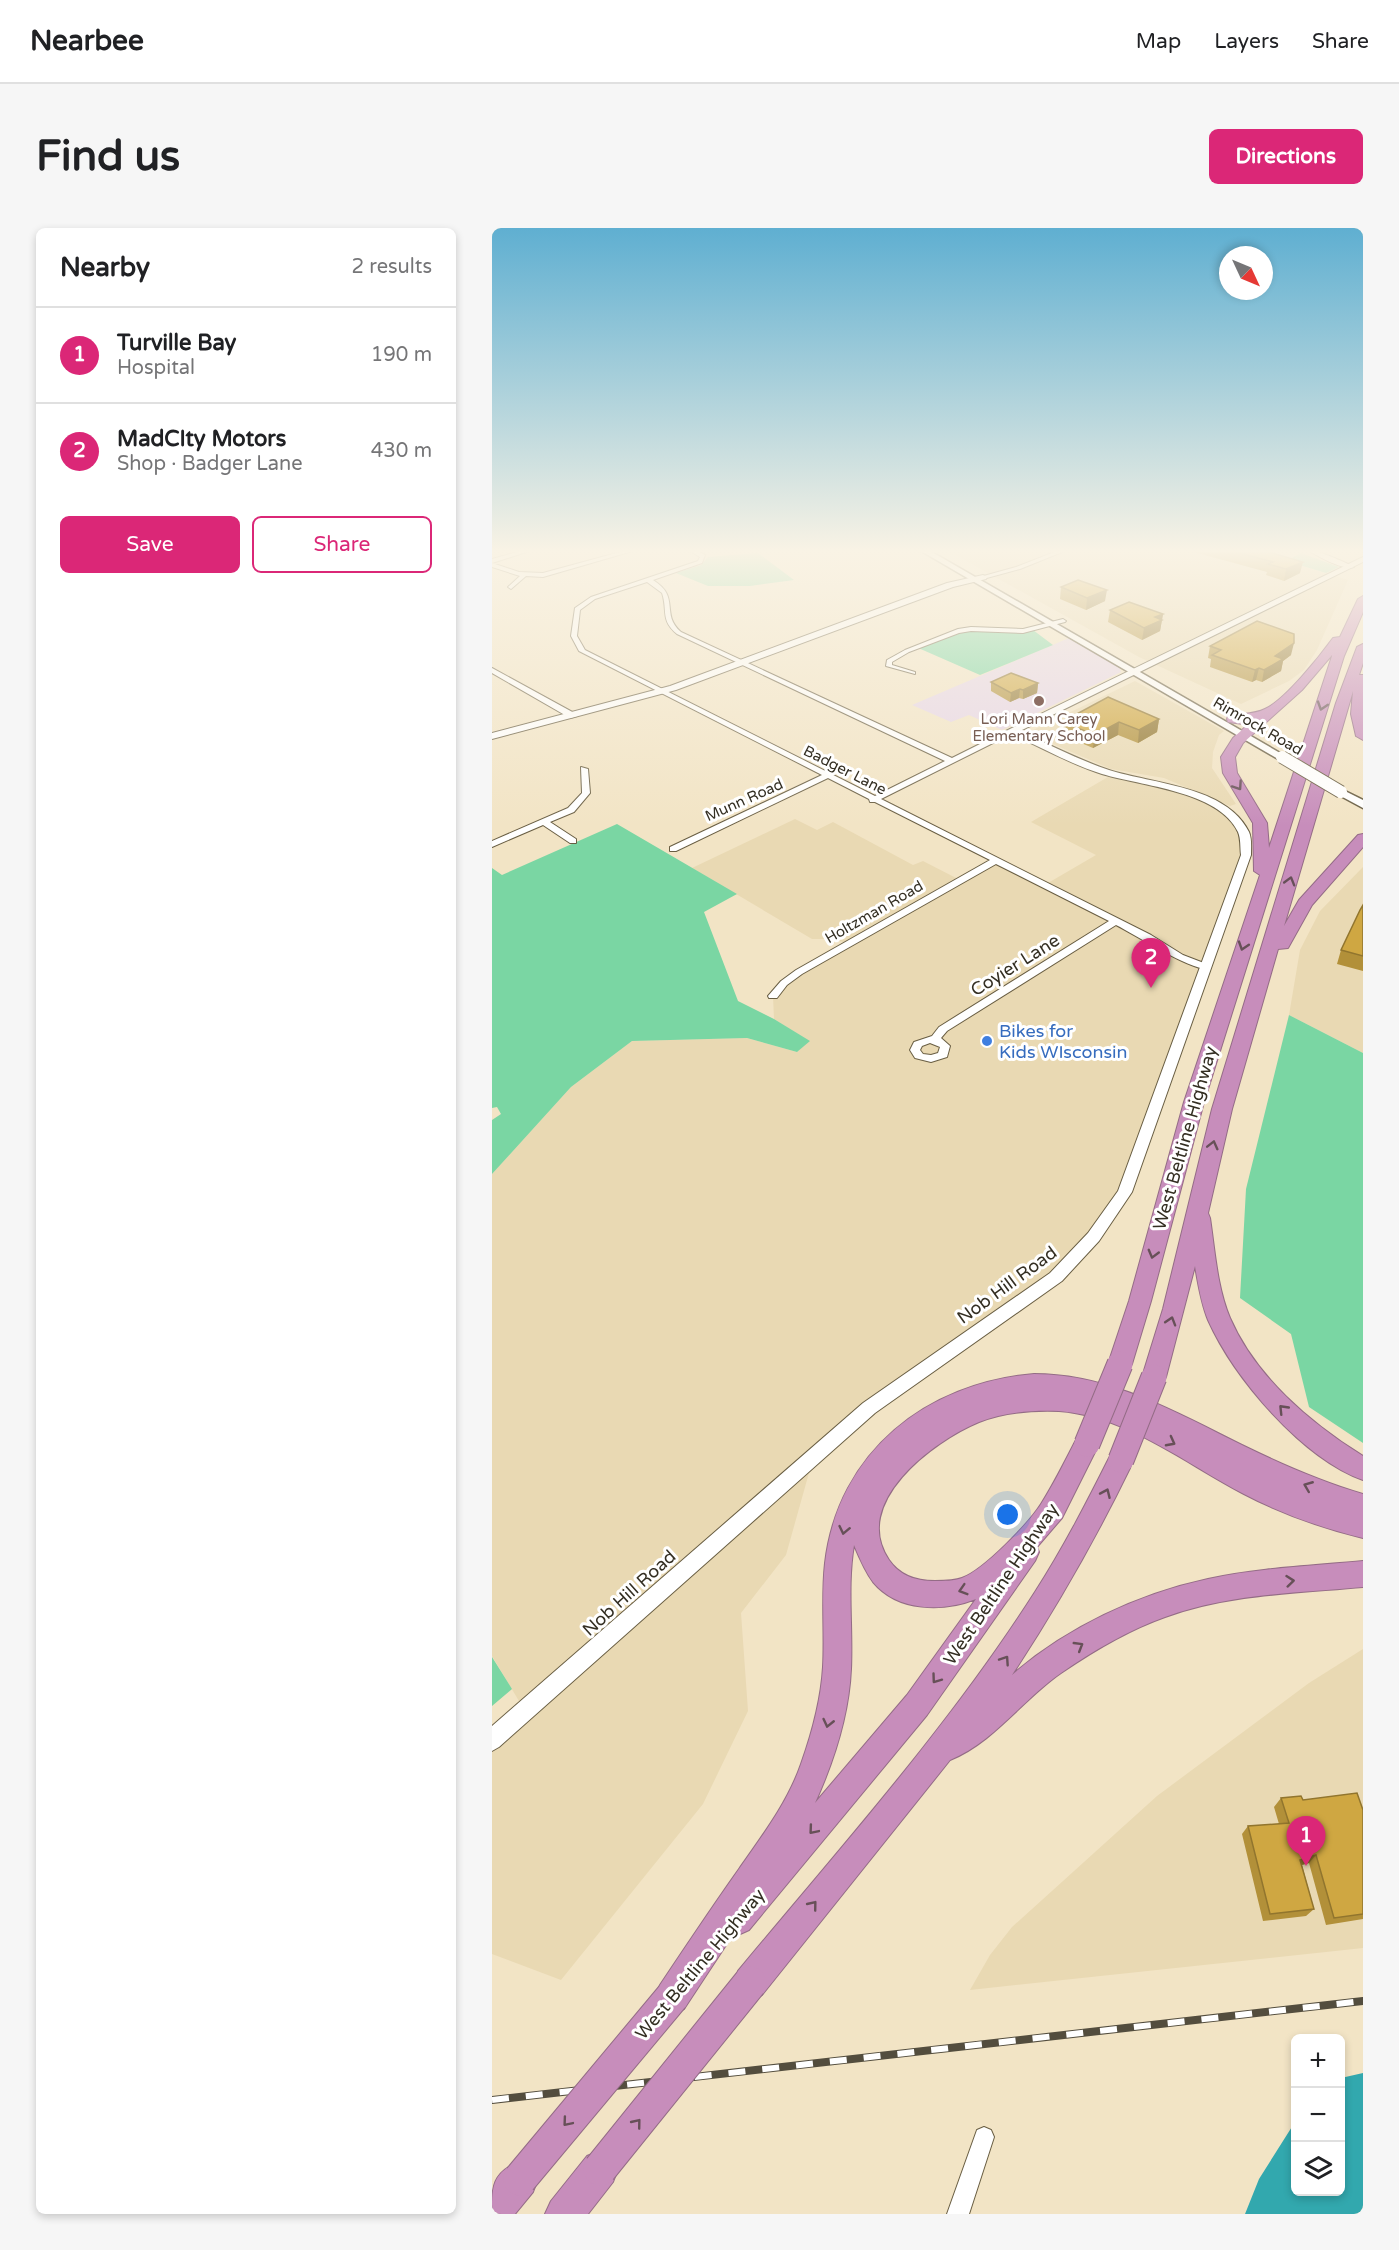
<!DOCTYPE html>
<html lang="en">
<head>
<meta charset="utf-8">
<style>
	:root { --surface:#fff; --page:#f6f6f6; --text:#202124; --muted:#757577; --line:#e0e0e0; --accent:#db2777 }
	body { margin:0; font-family:"Varela Round",sans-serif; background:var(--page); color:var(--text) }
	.controls { position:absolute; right:18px; bottom:18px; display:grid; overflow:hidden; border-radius:9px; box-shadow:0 3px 9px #0003 }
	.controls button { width:54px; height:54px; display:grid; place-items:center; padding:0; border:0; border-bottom:2px solid var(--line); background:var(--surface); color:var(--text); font:30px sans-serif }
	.compass { position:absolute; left:727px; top:18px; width:54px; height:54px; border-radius:50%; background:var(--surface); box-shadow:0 3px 9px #0003; rotate:134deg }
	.you { position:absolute; left:516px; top:1287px; width:21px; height:21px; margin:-15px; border:4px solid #fff; border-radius:50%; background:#1a73e8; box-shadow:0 0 0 9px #1a73e833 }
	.badge { display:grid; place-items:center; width:39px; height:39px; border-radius:50%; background:var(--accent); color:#fff; font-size:20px; font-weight:700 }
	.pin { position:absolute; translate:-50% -50px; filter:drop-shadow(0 2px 3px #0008) }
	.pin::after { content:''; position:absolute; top:32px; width:21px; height:18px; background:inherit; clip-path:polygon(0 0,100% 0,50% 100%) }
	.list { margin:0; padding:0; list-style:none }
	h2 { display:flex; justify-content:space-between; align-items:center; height:78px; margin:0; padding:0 24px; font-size:26px }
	h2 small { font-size:20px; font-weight:400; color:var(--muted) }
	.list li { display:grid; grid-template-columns:39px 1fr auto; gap:18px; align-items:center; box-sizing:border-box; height:96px; padding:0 24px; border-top:2px solid var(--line) }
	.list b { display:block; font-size:22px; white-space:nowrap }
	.list p { margin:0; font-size:20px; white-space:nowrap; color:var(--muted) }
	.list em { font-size:20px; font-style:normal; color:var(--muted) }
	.actions { display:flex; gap:12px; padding:18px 24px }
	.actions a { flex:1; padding:14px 0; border:2px solid var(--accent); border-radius:9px; text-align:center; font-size:21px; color:var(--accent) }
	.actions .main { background:var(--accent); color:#fff }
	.icon { flex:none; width:33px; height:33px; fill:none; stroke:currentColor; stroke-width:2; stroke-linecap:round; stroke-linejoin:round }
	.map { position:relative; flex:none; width:871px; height:1986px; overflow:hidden; border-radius:9px }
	header { display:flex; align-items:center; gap:36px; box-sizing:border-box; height:84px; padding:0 30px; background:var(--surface); border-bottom:2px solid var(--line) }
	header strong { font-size:28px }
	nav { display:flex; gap:33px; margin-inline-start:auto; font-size:21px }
	.intro { display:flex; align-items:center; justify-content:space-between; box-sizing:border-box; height:144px; padding:0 36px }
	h1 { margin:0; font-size:42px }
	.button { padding:15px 27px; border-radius:9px; background:var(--accent); color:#fff; font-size:21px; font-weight:700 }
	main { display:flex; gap:36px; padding:0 36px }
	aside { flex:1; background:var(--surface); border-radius:9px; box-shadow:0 3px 9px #0003 }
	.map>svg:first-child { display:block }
	.built { fill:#e9d9b3 }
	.education { fill:#e6d5e7 }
	.green { fill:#7ad6a3 }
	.water { fill:#32a8ae }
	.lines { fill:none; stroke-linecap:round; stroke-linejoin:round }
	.minor-casing { stroke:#695e43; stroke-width:2 }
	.tertiary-casing { stroke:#695e43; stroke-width:2 }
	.secondary-casing { stroke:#695e43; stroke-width:3 }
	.motorway-casing { stroke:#946c86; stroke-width:2 }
	.minor { fill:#fff; fill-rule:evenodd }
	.tertiary { fill:#fff; fill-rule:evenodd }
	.secondary { fill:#fff; fill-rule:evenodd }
	.motorway { fill:#c78dbb; fill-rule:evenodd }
	.rail-casing { stroke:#534d3e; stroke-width:8 }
	.rail { stroke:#fff; stroke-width:6; stroke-dasharray:17; stroke-linecap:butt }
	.secondary-bridge-casing { stroke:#695e43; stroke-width:14; stroke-linecap:butt }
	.motorway-bridge-far1-casing { stroke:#946c86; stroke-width:27; stroke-linecap:butt }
	.motorway-bridge-casing { stroke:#946c86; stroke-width:35; stroke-linecap:butt }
	.secondary-bridge { stroke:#fff; stroke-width:12 }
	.motorway-bridge-far1 { stroke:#c78dbb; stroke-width:25 }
	.motorway-bridge { stroke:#c78dbb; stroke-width:33 }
	.wall { fill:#b29039 }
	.shaded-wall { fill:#91752e }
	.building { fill:#cfa742; stroke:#91752e; stroke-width:1.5 }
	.oneway { stroke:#675058 }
	.education-dot { fill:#8d6e63; stroke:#fff; stroke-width:2 }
	.shop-dot { fill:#3f7fe0; stroke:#fff; stroke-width:2 }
	.labels { text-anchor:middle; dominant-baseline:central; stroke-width:6; stroke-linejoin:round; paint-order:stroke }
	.far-education-label { font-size:15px; fill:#785e54; stroke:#fff }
	.far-street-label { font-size:15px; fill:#342f23; stroke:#fff }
	.street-label { font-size:18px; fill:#342f23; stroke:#fff }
	.shop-label { font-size:18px; fill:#366cbe; stroke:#fff; text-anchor:start }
</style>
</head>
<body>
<header>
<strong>Nearbee</strong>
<nav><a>Map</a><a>Layers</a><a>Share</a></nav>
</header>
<div class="intro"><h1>Find us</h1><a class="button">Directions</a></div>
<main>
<aside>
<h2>Nearby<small>2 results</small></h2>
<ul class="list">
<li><span class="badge">1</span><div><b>Turville Bay</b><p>Hospital</p></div><em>190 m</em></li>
<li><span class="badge">2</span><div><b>MadCIty Motors</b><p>Shop · Badger Lane</p></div><em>430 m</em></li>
</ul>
<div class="actions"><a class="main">Save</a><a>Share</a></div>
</aside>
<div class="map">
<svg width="871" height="1986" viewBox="0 0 871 1986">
	<rect width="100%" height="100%" fill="#f2e4c5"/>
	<path class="built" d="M451,320H749L856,352L825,422L812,442L797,453L749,476L647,429Z
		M643,453L732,503L727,507L721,524L720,540L744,576L738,578L672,550L619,541L535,505Z
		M621,546L665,554L733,582L756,617L643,938L589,1026L322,1227L294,1327L249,1385L256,1483L211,1576L69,1752L0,1726V1512L33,1483L0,1428V946L79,859L140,813L255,810L305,824L317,813L282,791L281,768L292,755L355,715L339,711H320L200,640L303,591L325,602L341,594L421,637L431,633L468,652L503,633L556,655L604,627L539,594Z
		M871,639V825L797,787L808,722L828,683Z
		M871,1421V1720L478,1762L498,1727L520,1699L665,1568L817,1455Z"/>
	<path class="education" d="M577,410L627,439L629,444L510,502L477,487L459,494L420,477Z"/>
	<path class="green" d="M266,325L302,352L258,358H216L184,345L209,337L216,329Z
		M809,325L847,339L834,345L794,333Z
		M541,402L561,417L488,447L424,419L466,403Z
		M125,596L245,666L212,684L246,773L282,791L318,813L305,824L255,810L140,813L79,859L0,946V892L9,886L5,879L0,880V640L10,647Z
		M797,787L871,825V1215L817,1179L799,1106L748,1070L754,961Z
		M0,1429L20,1461L0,1478Z"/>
	<path class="water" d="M871,1845V1986H753L767,1951L803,1894L804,1964H848L849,1850Z"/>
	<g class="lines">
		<defs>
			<path id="minor" d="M39,320H47L0,335V331Z
				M143,320H151L51,349L34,348L19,361L16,359L28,348L0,339V335L27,344L51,345Z
				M193,320H200L213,327L210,335L161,352C189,369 168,386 189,404L460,530L518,501L525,503L389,571L659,707L691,727L717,737V741C699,743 644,707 624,697L455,803L449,810L458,818L455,829L439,834L423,830L418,822L422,814L440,808L447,799L617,693L504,636L310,746L295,757L285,770H277L276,768L289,753L304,742L498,632L383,574H378L377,571L336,550L184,623H178V619L330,547L87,423L79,408L83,380L99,369L206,333L208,329ZM155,354L170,365C176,383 168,392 185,406L453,533L383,568L93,422L85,408L88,382L103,371ZM438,815L448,819L446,825L439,827L431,826L428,822L430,818Z
				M573,320H580L528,341L491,351L488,349L524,339Z
				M813,320C820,320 855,335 862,339C851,343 823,327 813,320Z
				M571,391L574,393L573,394L531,405L479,403L467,405L417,424L400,434V437L423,444V446L394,438L395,432L413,422L466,401L479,399L531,401Z
				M0,440L84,486L85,488L78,490L0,445Z
				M89,539L96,541L98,565L82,584L58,594L84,611V615H78L51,597L0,619V613L76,580L90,565Z
				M492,1899L499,1902L502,1909L477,1986H455L485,1902Z"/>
			<path id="tertiary" d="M871,329V334L528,503C558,517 587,532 617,542C661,556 735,558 757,604C760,611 759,620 759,627L640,964L607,1013L570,1053L383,1185L7,1519L0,1523V1498L371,1175L558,1045L596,1005L626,963L749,627C748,620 749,611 746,604C727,563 649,558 610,546C578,536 548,519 518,505V501Z
				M491,347L495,349L494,351L461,359L184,462L0,511V505L178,458L455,355Z"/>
			<path id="secondary" d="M424,320H433L795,529L786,531Z
				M849,561L871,572V580L845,566L844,564Z"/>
			<path id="motorway" d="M871,368V384L852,428L712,874L659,1073L640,1136L636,1143L628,1146L620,1143L616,1136L637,1073L692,874L768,647L762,643L761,595L731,545L729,529L741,510L760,493L751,496L736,494L735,491L736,488C749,485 761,487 773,481C793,472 828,428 841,410L848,409L866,371ZM840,427V428L777,620L775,595L745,545L743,529L751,515L810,462Z
				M871,416V435L867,447H871V512L864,508L859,486L861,463L792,698L807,672L866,607L871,606V619L820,677L796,720L786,721L740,881L716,985L718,990C723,1023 725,1059 738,1090C763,1148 818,1195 871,1228V1252C810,1230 742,1150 716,1092C709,1075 706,1056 703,1038L674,1149L670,1156L662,1159L654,1156L650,1149L671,1081L720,881L844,475L865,419Z
				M542,1146C619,1146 685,1185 752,1218C791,1237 830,1254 871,1266V1310C830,1300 790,1286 752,1266C694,1236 635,1188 567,1183C540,1182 512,1184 487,1194C441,1213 358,1275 397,1332C408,1348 424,1353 443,1353C452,1353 462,1353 470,1350C492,1342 537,1295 549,1276C563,1254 574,1231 586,1208L595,1205L604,1208L607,1216L570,1290L545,1319L547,1324L543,1333L435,1487L257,1702L246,1707L242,1705L192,1781L180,1786L168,1781L163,1769L168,1757C194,1718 220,1679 247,1641C270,1608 296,1574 309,1536C320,1505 329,1472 331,1439C333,1405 329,1370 333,1335C346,1224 435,1155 542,1146ZM362,1317C367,1329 373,1343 381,1354C406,1384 451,1384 484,1371L415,1467L323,1575C342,1533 357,1487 359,1441C361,1399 355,1358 362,1317Z
				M629,1221L638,1224L641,1232L638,1240C603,1312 564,1380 520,1447C574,1400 646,1366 716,1351C767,1340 819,1338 871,1333V1359C805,1365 736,1366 673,1389C636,1402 601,1423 569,1445C531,1471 501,1515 458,1532L270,1767L258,1772L246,1767L241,1755L246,1743C348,1620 457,1499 543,1364C572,1319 596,1272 620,1224Z
				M108,1923L121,1928L126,1941L121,1954L96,1986H53L59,1973L95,1928Z
				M28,1933L41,1938L46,1951L41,1964L23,1986H0C0,1958 0,1945 28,1933Z"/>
		</defs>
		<use href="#minor" class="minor-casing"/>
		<use href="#tertiary" class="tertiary-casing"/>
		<use href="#secondary" class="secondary-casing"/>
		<use href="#motorway" class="motorway-casing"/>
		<use href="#minor" class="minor"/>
		<use href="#tertiary" class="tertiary"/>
		<use href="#secondary" class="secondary"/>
		<use href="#motorway" class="motorway"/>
		<defs>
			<path id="rail" d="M0,1872L871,1773"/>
		</defs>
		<use href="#rail" class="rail-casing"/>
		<use href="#rail" class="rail"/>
		<defs>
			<path id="secondary-bridge" d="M790,529L849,564"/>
			<path id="motorway-bridge-far1" d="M595,1216L628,1136
				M629,1232L662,1149"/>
			<path id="motorway-bridge" d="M108,1941L258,1755
				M28,1951L180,1769"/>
		</defs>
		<use href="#secondary-bridge" class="secondary-bridge-casing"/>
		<use href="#motorway-bridge-far1" class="motorway-bridge-far1-casing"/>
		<use href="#motorway-bridge" class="motorway-bridge-casing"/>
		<use href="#secondary-bridge" class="secondary-bridge"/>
		<use href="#motorway-bridge-far1" class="motorway-bridge-far1"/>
		<use href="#motorway-bridge" class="motorway-bridge"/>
	</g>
	<path class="wall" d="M687,320H764L808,345L792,353L774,347L775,344Z
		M569,359L613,373L594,382L568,371Z
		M618,382L671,386L668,403L650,412L616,394Z
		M718,418L799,427L791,433L789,443L770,454L764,452L760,454L718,439L719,431L716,430Z
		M499,454L546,455L545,465L531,471L527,470L518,474L499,463Z
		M667,491L665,504L646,515L626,507L601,520L568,506L570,494Z
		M871,677V743L845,736L849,722Z
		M789,1570L811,1572L871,1582V1691L834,1697L817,1635L810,1637L822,1681L814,1688L771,1693L750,1606L756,1598L787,1596L782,1579Z"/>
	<path class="shaded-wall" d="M811,334L808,345L792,353L794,341Z
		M615,362L613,373L594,382L595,370Z
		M671,386L668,403L650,412L652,400L663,389Z
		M802,415L799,427L791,433L789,443L770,454L772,442L783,428Z
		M767,440L764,452L760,454L763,442Z
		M546,455L545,465L531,471V462Z
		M528,461L527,470L518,474L519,465Z
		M667,491L665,504L646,515L647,502Z
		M627,494L626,507L601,520L603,507Z
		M824,1627L817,1635L801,1639L808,1632Z"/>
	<path class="building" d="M729,320H764L811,334L794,341L776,336L781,334Z
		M586,352L615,362L595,370L569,359Z
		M637,374L671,386L663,389L670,392L652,400L618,382Z
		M765,393L802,406V415L783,428L791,431L772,442L767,440L763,442L720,427L729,422L718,418Z
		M519,445L546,455L531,462L528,461L519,465L499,454Z
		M616,469L667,491L647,502L627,494L603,507L570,494Z
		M871,677V728L849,722L868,682Z
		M865,1565L871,1582V1686L842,1690L824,1627L808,1632L822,1681L778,1686L756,1598L797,1595L789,1570L809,1568L811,1572Z"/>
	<defs><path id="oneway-chevron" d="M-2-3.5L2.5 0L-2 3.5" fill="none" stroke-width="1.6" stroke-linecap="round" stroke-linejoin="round" transform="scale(1.5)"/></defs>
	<g class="oneway">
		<use href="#oneway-chevron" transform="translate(830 478) rotate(108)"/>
		<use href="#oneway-chevron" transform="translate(746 558) rotate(56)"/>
		<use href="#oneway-chevron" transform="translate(798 653) rotate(-74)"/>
		<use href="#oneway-chevron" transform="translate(751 718) rotate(108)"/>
		<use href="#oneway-chevron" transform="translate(721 917) rotate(-76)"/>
		<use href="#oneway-chevron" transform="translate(661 1026) rotate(105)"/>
		<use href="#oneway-chevron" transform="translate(679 1093) rotate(-73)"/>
		<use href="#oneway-chevron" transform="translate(791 1181) rotate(-134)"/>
		<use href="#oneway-chevron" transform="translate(679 1214) rotate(28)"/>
		<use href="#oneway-chevron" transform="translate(816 1258) rotate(-158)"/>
		<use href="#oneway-chevron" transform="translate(614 1265) rotate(-66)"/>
		<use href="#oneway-chevron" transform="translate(352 1302) rotate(102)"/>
		<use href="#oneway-chevron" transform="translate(798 1353) rotate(-6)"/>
		<use href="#oneway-chevron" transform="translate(471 1362) rotate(163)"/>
		<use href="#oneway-chevron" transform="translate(587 1418) rotate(-31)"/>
		<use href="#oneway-chevron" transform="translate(513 1432) rotate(-56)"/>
		<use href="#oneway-chevron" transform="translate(444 1451) rotate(126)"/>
		<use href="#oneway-chevron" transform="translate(336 1495) rotate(103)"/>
		<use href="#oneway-chevron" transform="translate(321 1602) rotate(130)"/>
		<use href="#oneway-chevron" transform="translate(321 1677) rotate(-51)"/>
		<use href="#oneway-chevron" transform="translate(75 1894) rotate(130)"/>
		<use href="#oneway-chevron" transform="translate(145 1895) rotate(-51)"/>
	</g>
	<linearGradient id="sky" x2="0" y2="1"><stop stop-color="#5fafd1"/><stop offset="0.54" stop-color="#f9f3e5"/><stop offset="1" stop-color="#f9f3e5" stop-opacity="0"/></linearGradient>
	<rect width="871" height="598" fill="url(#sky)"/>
	<circle class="education-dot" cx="547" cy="473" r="6"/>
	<circle class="shop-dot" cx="495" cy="813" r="6"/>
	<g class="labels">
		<g class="far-education-label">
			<text x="547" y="491">Lori Mann Carey<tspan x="547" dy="17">Elementary School</tspan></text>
		</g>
		<g class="far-street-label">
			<text transform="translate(766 498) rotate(30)">Rimrock Road</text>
			<text transform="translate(353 542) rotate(27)">Badger Lane</text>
			<text transform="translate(252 572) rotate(-24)">Munn Road</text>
			<text transform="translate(382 684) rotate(-30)">Holtzman Road</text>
		</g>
		<g class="street-label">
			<text transform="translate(523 737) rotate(-32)">Coyier Lane</text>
			<text transform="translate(693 910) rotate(-74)">West Beltline Highway</text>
			<text transform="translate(515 1057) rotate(-36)">Nob Hill Road</text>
			<text transform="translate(509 1356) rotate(-56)">West Beltline Highway</text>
			<text transform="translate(137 1365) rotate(-42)">Nob Hill Road</text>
			<text transform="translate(208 1736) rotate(-50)">West Beltline Highway</text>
		</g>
		<g class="shop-label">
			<text x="507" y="803">Bikes for<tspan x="507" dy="21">Kids WIsconsin</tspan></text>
		</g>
	</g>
</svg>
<div class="controls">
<button>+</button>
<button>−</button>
<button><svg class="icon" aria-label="layers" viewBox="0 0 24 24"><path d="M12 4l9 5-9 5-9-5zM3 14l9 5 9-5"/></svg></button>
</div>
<svg class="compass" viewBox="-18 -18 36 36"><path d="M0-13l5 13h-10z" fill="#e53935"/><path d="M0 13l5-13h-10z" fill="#757577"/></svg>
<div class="you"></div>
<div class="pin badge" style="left:814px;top:1638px">1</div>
<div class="pin badge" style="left:659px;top:760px">2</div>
</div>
</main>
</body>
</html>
